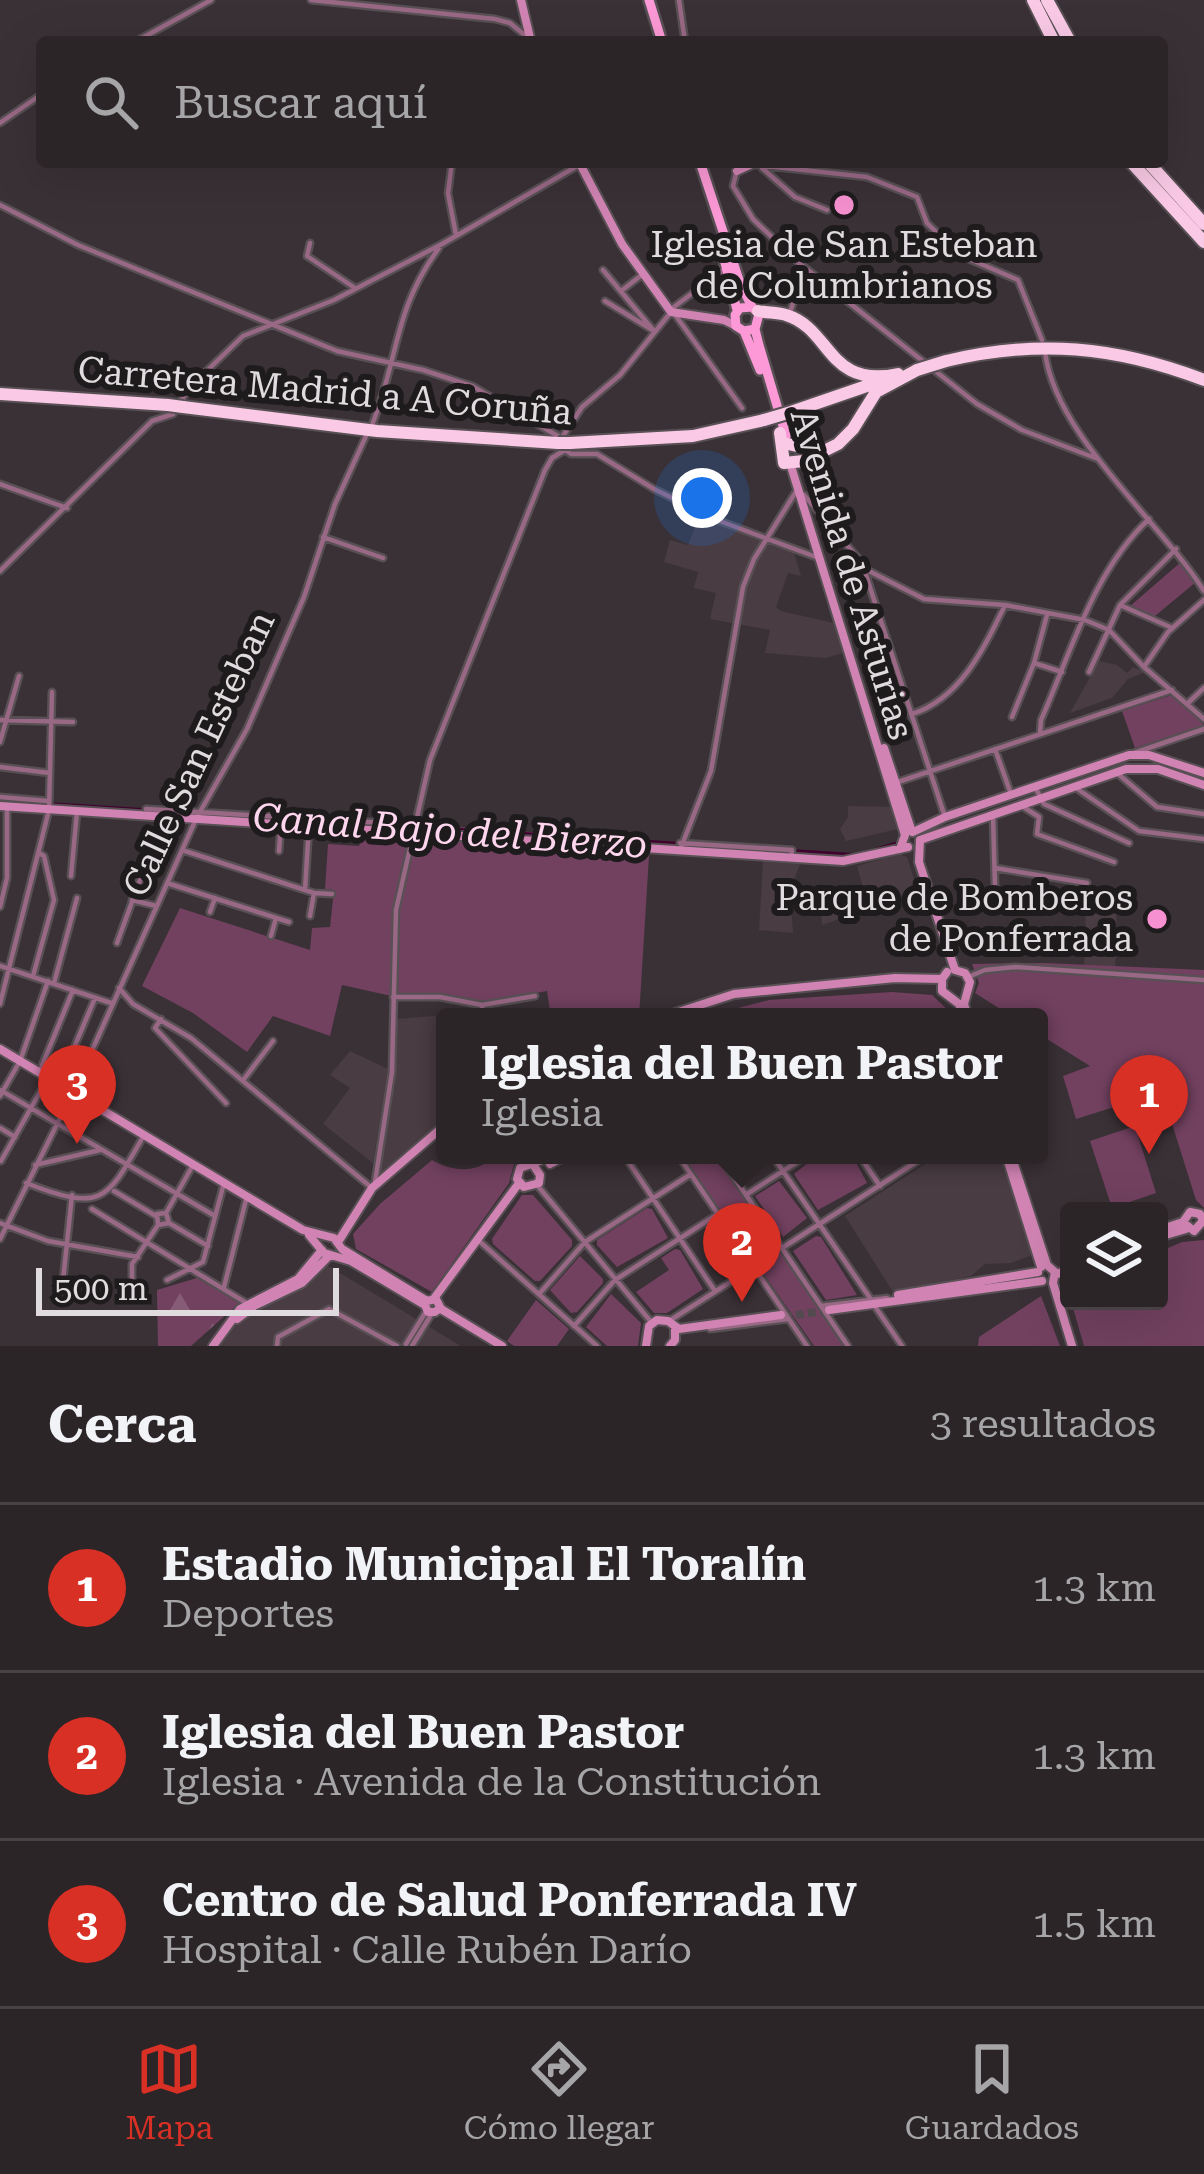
<!DOCTYPE html>
<html lang="es">
<head>
<meta charset="utf-8">
<style>
	:root { --surface:#2c2528; --page:#342d30; --text:#f1f3f6; --muted:#a6a5a8; --line:#484245; --accent:#d93025 }
	body { margin:0; font-family:"Roboto Serif",serif; background:var(--page); color:var(--text) }
	.controls { position:absolute; right:36px; bottom:36px; display:grid; overflow:hidden; border-radius:12px; box-shadow:0 12px 48px #0002 }
	.controls button { width:108px; height:108px; display:grid; place-items:center; padding:0; border:0; border-bottom:3px solid var(--line); background:var(--surface); color:var(--text); font:60px sans-serif }
	.scale { position:absolute; left:36px; bottom:30px; width:303px; box-sizing:border-box; padding-left:12px; border:6px solid #e0dbde; border-top:0; font-size:33px; line-height:42px; white-space:nowrap; color:#e0dbde; -webkit-text-stroke:9px #1e1b1d; paint-order:stroke }
	.you { position:absolute; left:702px; top:498px; width:42px; height:42px; margin:-30px; border:9px solid #fff; border-radius:50%; background:#1a73e8; box-shadow:0 0 0 18px #1a73e833 }
	.badge { display:grid; place-items:center; width:78px; height:78px; border-radius:50%; background:var(--accent); color:#fff; font-size:39px; font-weight:700 }
	.pin { position:absolute; translate:-50% -99px; filter:drop-shadow(0 3px 6px #0008) }
	.pin::after { content:''; position:absolute; top:63px; width:42px; height:36px; background:inherit; clip-path:polygon(0 0,100% 0,50% 100%) }
	.popup { position:absolute; left:436px; top:1008px; width:612px; height:156px; box-sizing:border-box; display:grid; place-content:center; border-radius:12px; background:var(--surface); filter:drop-shadow(0 3px 9px #0005); font-size:39px; white-space:nowrap; color:var(--muted) }
	.popup b { font-size:45px; color:var(--text) }
	.popup::after { content:''; position:absolute; left:50%; top:100%; margin-left:-24px; border:24px solid transparent; border-top-color:var(--surface) }
	.list { margin:0; padding:0; list-style:none }
	h2 { display:flex; justify-content:space-between; align-items:center; height:156px; margin:0; padding:0 48px; font-size:51px }
	h2 small { font-size:39px; font-weight:400; color:var(--muted) }
	.list li { display:grid; grid-template-columns:78px 1fr auto; gap:36px; align-items:center; box-sizing:border-box; height:168px; padding:0 48px; border-top:3px solid var(--line) }
	.list b { display:block; font-size:45px; white-space:nowrap }
	.list p { margin:0; font-size:39px; white-space:nowrap; color:var(--muted) }
	.list em { font-size:39px; font-style:normal; color:var(--muted) }
	.icon { flex:none; width:66px; height:66px; fill:none; stroke:currentColor; stroke-width:2; stroke-linecap:round; stroke-linejoin:round }
	.map { position:relative; flex:none; width:1204px; height:1346px; overflow:hidden }
	.search { position:absolute; background:var(--surface); box-shadow:0 12px 48px #0002; left:36px; right:36px; top:36px; height:132px; display:flex; align-items:center; gap:30px; box-sizing:border-box; padding:0 42px; border-radius:12px; color:var(--muted); font-size:45px }
	.sheet { height:660px; background:var(--surface) }
	nav { display:flex; justify-content:space-around; align-items:center; box-sizing:border-box; height:168px; border-top:3px solid var(--line); background:var(--surface); font-size:33px; color:var(--muted) }
	nav a { display:grid; justify-items:center; gap:6px }
	nav .on { color:var(--accent) }
	.map>svg:first-child { display:block }
	.built { fill:#493c43 }
	.green { fill:#724160 }
	.forest { fill:url(#forest-firs) }
	.lines { fill:none; stroke-linecap:round; stroke-linejoin:round }
	.canal { stroke:#40012f; stroke-width:6 }
	.secondary-tunnel { stroke:#534a4f; stroke-width:8; stroke-dasharray:8 4; stroke-linecap:butt }
	.street-casing { stroke:#585054; stroke-width:9 }
	.secondary-casing { stroke:#585054; stroke-width:12 }
	.primary-casing { stroke:#585054; stroke-width:14 }
	.highway-casing { stroke:#585054; stroke-width:16 }
	.street { stroke:#996885; stroke-width:4.5 }
	.secondary { stroke:#d184b3; stroke-width:8 }
	.primary { stroke:#fc99d6; stroke-width:9 }
	.highway { stroke:#f9c9e5; stroke-width:12 }
	.highway-bridge-casing { stroke:#585054; stroke-width:16; stroke-linecap:butt }
	.highway-bridge { stroke:#f9c9e5; stroke-width:12 }
	.poi-dot { fill:#f690d0; stroke:#1e1b1d; stroke-width:4.5 }
	.labels { text-anchor:middle; dominant-baseline:central; stroke-width:12; stroke-linejoin:round; paint-order:stroke }
	.poi-label { font-size:36px; fill:#e0dbde; stroke:#1e1b1d }
	.street-label { font-size:36px; fill:#e0dbde; stroke:#1e1b1d }
	.water-label { font-size:39px; font-style:italic; fill:#fed6ed; stroke:#1e1b1d }
</style>
</head>
<body>
<div class="map">
<svg width="1204" height="1346" viewBox="0 0 1204 1346">
	<defs>
		<pattern id="forest-firs" width="22" height="20" patternUnits="userSpaceOnUse" patternTransform="scale(3)"><rect width="22" height="20" fill="#724160"/><path d="M5 1l3.5 6h-7zM16 11l3.5 6h-7z" fill="#865c76"/></pattern>
	</defs>
	<rect width="100%" height="100%" fill="#3a3136"/>
	<path class="built" d="M699,517L794,553L801,576L788,573L776,607L781,611L838,624L847,652L825,658L765,653L770,630L710,619L716,593L694,588L698,572L664,562L670,540L688,545Z
		M1099,661L1117,665L1127,673L1133,667L1145,672L1128,679L1112,698L1070,713Z
		M848,806L891,807L898,829L846,841L840,829L848,817Z
		M899,854L907,857L918,892L822,925L820,902L863,888L857,866Z
		M763,862L800,864L790,891L793,933L759,930Z
		M1086,901L1117,902L1115,973L1084,971Z
		M434,1016L445,1023V1119L383,1173L378,1172L394,1068L396,1019Z
		M350,1051L388,1069L373,1163L323,1124L350,1088L330,1075Z
		M939,1155H1001L1032,1255L1011,1263L985,1264L971,1276L893,1292L845,1216Z
		M325,1264L461,1346H219L235,1324L261,1306L292,1293Z"/>
	<path class="green" d="M1181,562L1196,582L1155,616L1129,607Z
		M1172,695L1204,725L1135,748L1122,711Z
		M367,821L650,840L639,1017H551L547,991L488,1002L438,994L387,995L342,985L330,1036L273,1016L247,1052L193,1013L142,986L180,908L310,950L312,928L330,927L334,890L325,889L328,844L359,846Z
		M1044,963L1204,970V1208L1196,1200L1162,1092L1076,1119L1063,1076L1090,1066L1039,1034V1017H1013L975,993L979,983L972,964Z
		M892,992L932,995L955,1017H704L769,1000Z
		M1135,1126L1156,1193L1112,1208L1090,1141Z
		M496,1155H543L522,1158L514,1164L509,1183L432,1292L356,1249L353,1234L380,1204L432,1160C452,1172 479,1174 496,1155Z
		M686,1155H716L843,1346H814L687,1164Z
		M818,1155H852L867,1183L818,1210L794,1174Z
		M779,1181L807,1218L783,1237L755,1196Z
		M522,1195H533L572,1240V1246L540,1281H535L493,1244L492,1239Z
		M647,1208L652,1209L668,1238L617,1267L597,1245V1240Z
		M816,1236L821,1237L857,1295L826,1300L793,1251Z
		M1204,1240V1346H1084L1071,1301H1159V1252L1182,1242Z
		M675,1249L680,1250L703,1289L667,1313H654L636,1292L669,1270L661,1258Z
		M580,1256L603,1279V1283L577,1312L571,1313L550,1290Z
		M611,1294L641,1323L638,1346H607L586,1327Z
		M1041,1296L1060,1346H978L979,1337Z
		M536,1300L569,1329L557,1346H514L507,1341Z"/>
	<path class="forest" d="M197,1278L239,1303L191,1346H158L157,1290Z"/>
	<g class="lines">
		<path class="canal" d="M0,802L854,856
			M878,850L898,844"/>
		<path class="secondary-tunnel" d="M784,1317L829,1310"/>
		<defs>
			<path id="street" d="M311,0L495,19L510,23L527,37
				M679,0L685,42
				M135,42L211,0
				M0,123L42,94
				M452,162L448,193L456,235
				M731,162L867,177L917,197L927,223L960,255L1018,280L1042,340
				M762,168L795,197L827,210
				M737,170L733,186L753,219L799,263L800,283L789,315
				M0,205L78,245L337,351L423,370L472,386L563,439
				M310,243L307,256L355,288
				M799,263L977,404L1022,430L1098,459
				M603,270L654,331
				M621,291L643,274
				M605,301L654,331
				M670,310L723,270
				M676,316L742,408
				M1045,352C1055,435 1159,520 1204,591
				M372,425C399,358 393,310 439,248
				M563,436L582,407L620,375L671,312
				M565,450L571,454H597L654,489L717,520L816,557
				M0,484L67,508
				M804,495L869,571L924,599L1005,605L1085,620L1109,630L1144,667L1204,719
				M323,537L383,558
				M863,566L945,817
				M0,571L152,421L173,414L189,388L243,336L334,300L442,244L579,165
				M1120,605L1170,627
				M1034,663L1062,672
				M1144,667L1168,632L1204,600
				M1089,672L1120,605L1176,549
				M1188,703L1204,688
				M912,714C961,698 984,648 1005,605
				M1012,717L1034,663L1047,615
				M0,720L73,722
				M1040,734L1041,720C1071,652 1094,570 1149,519
				M0,742L19,676
				M995,749L1011,794
				M1134,753L1204,729
				M0,767L50,773
				M1117,773L1157,807L1204,814
				M895,783L1172,690
				M1035,787L1044,804L1129,843
				M1076,788L1139,831L1204,839
				M0,797L48,801
				M1022,806L1039,817L1037,834L1114,862
				M146,809L418,825
				M993,815L995,887
				M680,843L792,850L791,858
				M182,850L314,893L310,916
				M680,850L711,771L743,587L754,559L797,490
				M279,851L281,824
				M995,868L1087,883
				M71,876L77,812
				M167,883L289,922
				M305,890L309,825
				M314,893L332,894
				M132,900L156,906
				M0,907L7,878V806
				M210,912L215,898
				M271,936L276,918
				M117,943L163,817
				M0,966L111,1003
				M33,976L54,900L44,856L39,853
				M968,977L985,970L1015,967L1204,980
				M54,983L77,898
				M119,988L133,1004L191,1038L372,1188
				M393,997H440L482,1005L535,996
				M0,1004L49,810L52,692
				M482,1005V1017
				M161,1019L155,1028L226,1103
				M39,1073L73,990
				M244,1079L273,1041
				M60,1081L95,998
				M0,1090L215,1216
				M0,1096L20,1061L48,981
				M0,1128L15,1137
				M624,1155L715,1291
				M678,1155L807,1346
				M719,1155L848,1346
				M772,1155L870,1298
				M859,1155L880,1186
				M1,1161L48,1078
				M35,1165L100,1150
				M375,1182L392,1072L396,910L430,760L545,470L552,458L565,450
				M26,1183C104,1213 107,1200 144,1135
				M537,1185L652,1323
				M114,1191L156,1216
				M747,1194L808,1155
				M92,1209L248,1304
				M166,1213L157,1214L158,1225L169,1223L166,1213L193,1165
				M0,1223L48,1241L138,1257
				M169,1223L208,1246
				M0,1239L76,1086L196,819L247,729L304,597L335,504L366,436
				M478,1240L597,1346
				M782,1248L927,1155
				M167,1280L203,1262L224,1183
				M224,1287L246,1200
				M132,1289V1264L158,1225
				M62,1290L72,1195
				M539,1294L585,1242L691,1174
				M874,1305L902,1346
				M821,1306L887,1298
				M669,1321L754,1267
				M574,1326L615,1280L718,1214
				M710,1329L788,1319
				M406,1344L427,1310
				M277,1346L278,1337L329,1309L397,1346
				M412,1346L431,1315"/>
			<path id="secondary" d="M521,0L531,42
				M579,162L622,244L671,312L724,320L736,326
				M737,171L752,164
				M790,463L905,835L900,849
				M884,748L912,832
				M0,806L843,861L908,847
				M913,832L945,817L1129,755H1149L1204,773
				M920,840L1126,769H1158L1204,785
				M920,840L919,862L955,970
				M955,970L965,973L970,982L964,1004L968,1017
				M947,972L942,979V991L959,1004L962,1013
				M663,1017L734,994L895,978L942,979
				M0,1049L303,1230L334,1238L342,1249L427,1301L436,1299L441,1309L502,1346
				M1006,1155L1041,1267
				M1011,1155L1047,1265L1055,1272L1053,1283L1072,1346
				M550,1164L567,1155
				M534,1166L540,1175L539,1183L524,1187L517,1179L520,1168L556,1155
				M1159,1230L1183,1222L1190,1212L1200,1214L1203,1221L1194,1231L1183,1222
				M309,1235L324,1253L351,1261L425,1305L428,1312H435L440,1308
				M1159,1237L1186,1229
				M338,1242L372,1188L445,1125
				M1055,1275L1069,1269
				M898,1295L1038,1272
				M435,1297L519,1183
				M829,1310L1042,1281
				M237,1319L254,1306L302,1283L330,1255
				M213,1346L240,1309L298,1279L322,1250
				M646,1346L649,1326L657,1320L668,1321L679,1329L781,1315
				M670,1346L675,1340V1329"/>
			<path id="primary" d="M649,0L662,42
				M700,162L740,283L752,307
				M721,247L737,310
				M755,329L744,331L736,326L735,315L740,308L752,307L759,314L755,329L759,345L786,436
				M744,331L760,370"/>
			<path id="highway" d="M1033,0L1054,42
				M1047,0L1070,42
				M1131,162L1204,242
				M1148,162L1204,224
				M758,311C767,313 778,312 786,315C832,329 827,389 898,374
				M946,361C1037,339 1116,346 1204,380
				M0,394L168,405
				M183,407L377,431L558,443
				M791,412L887,379
				M780,433L784,463L804,461L838,444L853,429L876,392L917,370
				M570,443L693,436L764,420
				M788,444L819,451"/>
		</defs>
		<use href="#street" class="street-casing"/>
		<use href="#secondary" class="secondary-casing"/>
		<use href="#primary" class="primary-casing"/>
		<use href="#highway" class="highway-casing"/>
		<use href="#street" class="street"/>
		<use href="#secondary" class="secondary"/>
		<use href="#primary" class="primary"/>
		<use href="#highway" class="highway"/>
		<defs>
			<path id="highway-bridge" d="M917,370L946,361
				M168,405L183,407
				M764,420L791,412
				M558,443H570"/>
		</defs>
		<use href="#highway-bridge" class="highway-bridge-casing"/>
		<use href="#highway-bridge" class="highway-bridge"/>
	</g>
	<g class="poi-dot">
		<circle cx="844" cy="205" r="12"/>
		<circle cx="1157" cy="919" r="12"/>
	</g>
	<g class="labels">
		<g class="poi-label">
			<text x="844" y="245">Iglesia de San Esteban<tspan x="844" dy="41">de Columbrianos</tspan></text>
			<text x="1133" y="898" text-anchor="end">Parque de Bomberos<tspan x="1133" dy="41">de Ponferrada</tspan></text>
		</g>
		<g class="street-label">
			<text transform="translate(325 391) rotate(5)">Carretera Madrid a A Coruña</text>
			<text transform="translate(852 574) rotate(73)">Avenida de Asturias</text>
			<text transform="translate(199 754) rotate(-65)">Calle San Esteban</text>
		</g>
		<g class="water-label">
			<text transform="translate(450 831) rotate(4)">Canal Bajo del Bierzo</text>
		</g>
	</g>
</svg>
<div class="controls">
<button><svg class="icon" aria-label="layers" viewBox="0 0 24 24"><path d="M12 4l9 5-9 5-9-5zM3 14l9 5 9-5"/></svg></button>
</div>
<div class="scale">500 m</div>
<div class="you"></div>
<div class="pin badge" style="left:1149px;top:1154px">1</div>
<div class="pin badge" style="left:742px;top:1302px">2</div>
<div class="popup"><b>Iglesia del Buen Pastor</b>Iglesia</div>
<div class="pin badge" style="left:77px;top:1144px">3</div>
<div class="search"><svg class="icon" aria-label="search" viewBox="0 0 24 24"><circle cx="10" cy="10" r="6"/><path d="M15 15l6 6"/></svg>Buscar aquí</div>
</div>
<section class="sheet">
<h2>Cerca<small>3 resultados</small></h2>
<ul class="list">
<li><span class="badge">1</span><div><b>Estadio Municipal El Toralín</b><p>Deportes</p></div><em>1.3 km</em></li>
<li><span class="badge">2</span><div><b>Iglesia del Buen Pastor</b><p>Iglesia · Avenida de la Constitución</p></div><em>1.3 km</em></li>
<li><span class="badge">3</span><div><b>Centro de Salud Ponferrada IV</b><p>Hospital · Calle Rubén Darío</p></div><em>1.5 km</em></li>
</ul>
</section>
<nav>
<a class="on"><svg class="icon" aria-label="map" viewBox="0 0 24 24"><path d="M3 6l6-2 6 2 6-2v14l-6 2-6-2-6 2zM9 4v14M15 6v14"/></svg>Mapa</a>
<a><svg class="icon" aria-label="directions" viewBox="0 0 24 24"><path d="M12 3l9 9-9 9-9-9zM9 14v-3h6M13 9l2 2-2 2"/></svg>Cómo llegar</a>
<a><svg class="icon" aria-label="saved" viewBox="0 0 24 24"><path d="M7 4h10v16l-5-4-5 4z"/></svg>Guardados</a>
</nav>
</body>
</html>
